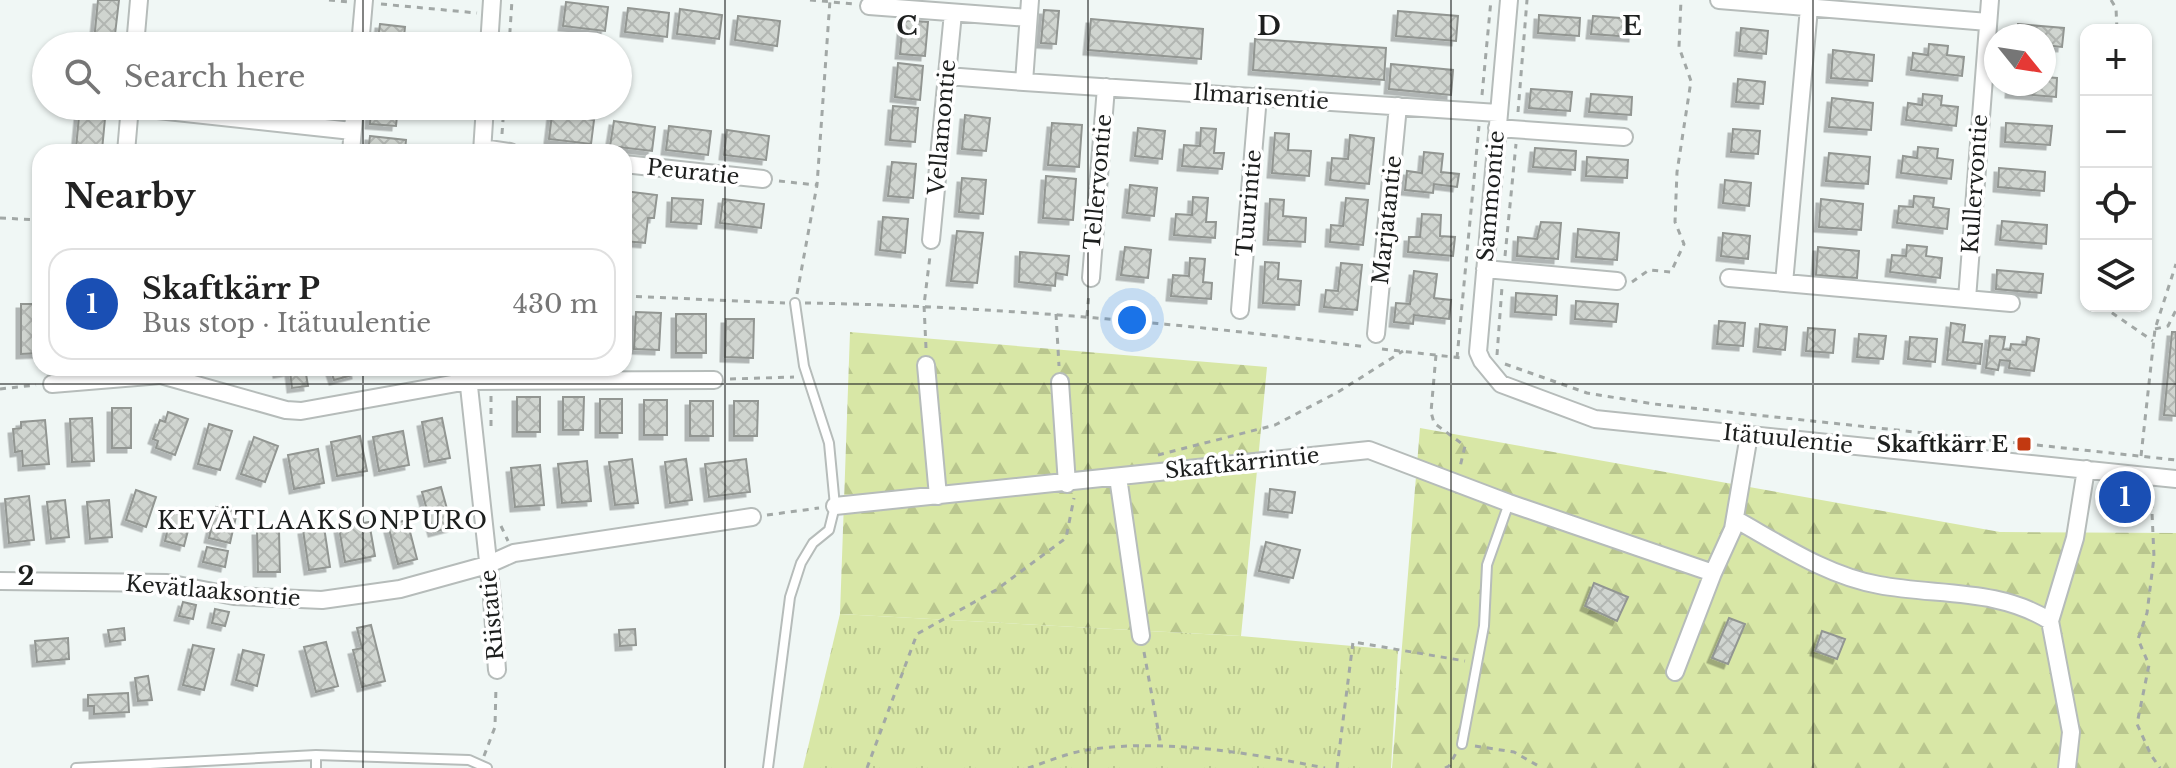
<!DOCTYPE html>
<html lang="en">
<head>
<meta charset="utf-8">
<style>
	:root { --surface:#fff; --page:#f2f2f2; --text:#222; --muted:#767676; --line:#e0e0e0; --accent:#7c3aed }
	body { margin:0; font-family:"Libre Baskerville",serif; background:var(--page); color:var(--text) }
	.controls { position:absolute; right:24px; top:24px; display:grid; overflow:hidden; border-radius:16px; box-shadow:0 2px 6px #0004 }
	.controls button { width:72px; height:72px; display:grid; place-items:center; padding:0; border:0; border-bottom:2px solid var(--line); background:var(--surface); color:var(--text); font:40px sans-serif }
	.compass { position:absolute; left:1984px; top:24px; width:72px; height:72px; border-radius:50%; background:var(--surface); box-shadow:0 2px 6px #0004; rotate:120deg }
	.you { position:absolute; left:1132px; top:320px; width:28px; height:28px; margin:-20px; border:6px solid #fff; border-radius:50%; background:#1a73e8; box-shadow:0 0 0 12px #1a73e833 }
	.badge { display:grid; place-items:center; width:52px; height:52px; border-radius:50%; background:var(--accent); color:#fff; font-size:26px; font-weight:700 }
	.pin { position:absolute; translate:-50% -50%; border:4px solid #fff; box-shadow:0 2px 8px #0006 }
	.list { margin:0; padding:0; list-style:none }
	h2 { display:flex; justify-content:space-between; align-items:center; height:104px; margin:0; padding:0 32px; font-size:34px }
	h2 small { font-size:26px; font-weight:400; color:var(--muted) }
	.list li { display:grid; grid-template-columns:52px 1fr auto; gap:24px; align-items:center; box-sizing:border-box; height:112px; margin:0 16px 16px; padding:0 16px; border:2px solid var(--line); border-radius:24px }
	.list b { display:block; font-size:30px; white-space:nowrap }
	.list p { margin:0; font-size:26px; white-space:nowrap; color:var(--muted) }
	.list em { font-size:26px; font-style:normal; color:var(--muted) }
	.icon { flex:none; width:44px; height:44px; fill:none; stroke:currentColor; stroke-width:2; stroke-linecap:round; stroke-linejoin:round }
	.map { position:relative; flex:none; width:2176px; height:768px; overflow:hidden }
	.search { position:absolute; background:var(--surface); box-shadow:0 2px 6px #0004; left:32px; top:32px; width:600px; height:88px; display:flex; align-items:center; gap:20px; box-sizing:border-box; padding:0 28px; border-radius:44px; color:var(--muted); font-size:30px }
	.panel { position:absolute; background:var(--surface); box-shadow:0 2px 6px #0004; left:32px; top:144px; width:600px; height:232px; border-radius:24px }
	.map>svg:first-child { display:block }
	.grass { fill:url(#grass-tufts) }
	.forest { fill:url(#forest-firs) }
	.building { fill:url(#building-cross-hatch); stroke:#929692; stroke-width:2; filter:url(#shadow) }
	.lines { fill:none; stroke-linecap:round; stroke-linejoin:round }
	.lane-casing { stroke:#b6bcba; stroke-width:12 }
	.street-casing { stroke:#b6bcba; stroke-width:20 }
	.path { stroke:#a2a8a6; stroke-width:3; stroke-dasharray:6 6; stroke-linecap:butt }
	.lane { stroke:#fff; stroke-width:8 }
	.street { stroke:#fff; stroke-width:16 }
	.grid { fill:none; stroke:#1d1f1e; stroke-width:2; stroke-opacity:0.55 }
	.poi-dot { fill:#c23910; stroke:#fff; stroke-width:3 }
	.labels { text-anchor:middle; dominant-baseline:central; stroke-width:7; stroke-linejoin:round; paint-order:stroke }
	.street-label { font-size:22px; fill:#1d1f1e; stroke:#fff }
	.poi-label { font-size:22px; font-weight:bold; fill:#1d1f1e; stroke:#fff; text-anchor:end }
	.neighbourhood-label { font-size:24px; letter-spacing:2px; fill:#1d1f1e; stroke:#fff }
	.grid-label { font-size:26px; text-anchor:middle; font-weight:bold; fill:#1d1f1e; stroke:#fff; stroke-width:7; stroke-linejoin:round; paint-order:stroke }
</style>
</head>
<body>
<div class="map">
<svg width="2176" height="768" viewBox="0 0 2176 768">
	<defs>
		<pattern id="grass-tufts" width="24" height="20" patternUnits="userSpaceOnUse" patternTransform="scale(2)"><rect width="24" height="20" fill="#d8e7a6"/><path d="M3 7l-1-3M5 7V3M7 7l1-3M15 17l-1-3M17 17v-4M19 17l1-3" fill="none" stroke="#b9c68e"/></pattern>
		<pattern id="forest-firs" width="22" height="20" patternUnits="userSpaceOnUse" patternTransform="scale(2)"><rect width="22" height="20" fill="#d8e7a6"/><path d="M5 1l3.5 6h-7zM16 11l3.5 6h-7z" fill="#b9c68e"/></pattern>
		<pattern id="building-cross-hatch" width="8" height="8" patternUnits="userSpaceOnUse" patternTransform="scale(2)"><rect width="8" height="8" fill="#d0d5d0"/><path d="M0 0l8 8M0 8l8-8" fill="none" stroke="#b2b6b2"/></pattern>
		<filter id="shadow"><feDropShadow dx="-4.5" dy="4.5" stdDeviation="0" flood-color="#0004"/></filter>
	</defs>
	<rect width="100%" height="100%" fill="#f0f7f5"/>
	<path class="grass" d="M840,614L1240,636L1398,650L1391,768H803Z"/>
	<path class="forest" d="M850,332L1267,367L1241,636L840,614Z
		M1420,428L2000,532L2176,533V768H1392Z"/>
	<path class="building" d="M98,0H119L114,43L94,41Z
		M566,2L608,7L605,31L563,26Z
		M628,8L669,13L667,37L625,32Z
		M680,9L722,15L719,39L677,34Z
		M1044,10L1059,11L1056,44L1041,43Z
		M1398,11L1458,16L1456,41L1396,36Z
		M1539,15L1580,18L1579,36L1538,33Z
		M738,16L780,21L777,46L735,40Z
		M1593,16L1634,19L1633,37L1591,34Z
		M1091,19L1203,29L1201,59L1088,50Z
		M903,20L928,22L925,56L900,54Z
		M380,24L405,27L403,46H377Z
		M2018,24L2064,28L2062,47L2044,45V36H2017Z
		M1741,28L1768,31L1766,54L1739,51Z
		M1255,39L1386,48L1384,80L1253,70Z
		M1929,44L1948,46L1947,55L1964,57L1962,76L1911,70L1913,53L1928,55Z
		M1833,50L1874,55L1872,81L1831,78Z
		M898,63L923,66L920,100L895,97Z
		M1391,64L1453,70L1451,95L1389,89Z
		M2044,77L2057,78L2056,97L2010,93L2011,84H2044Z
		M1738,79L1765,82L1763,104L1736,102Z
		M1531,89L1572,92L1570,111L1529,108Z
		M1591,94L1632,97L1631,115L1589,112Z
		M1923,94L1942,96L1941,105L1958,107L1956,126L1906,120L1908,103L1922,105Z
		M1832,98L1873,103L1871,130L1829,127Z
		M80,106L106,108L102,150L76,148Z
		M371,106H398L396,126L370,124Z
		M893,106L918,108L915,142L890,140Z
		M552,114L594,120L591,144L549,139Z
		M965,115L990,118L986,151L962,149Z
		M614,121L655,127L652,151L610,146Z
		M1052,123L1082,125L1079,167L1048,165Z
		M2006,123L2052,126L2050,145L2005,142Z
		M669,126L711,131L708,155L666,150Z
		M1138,128L1165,131L1162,159L1135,156Z
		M1201,128L1216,129L1214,153H1224L1222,169L1182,166L1184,145L1200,146Z
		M1733,129L1760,131L1758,154L1731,152Z
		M727,130L769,136L766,160L724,155Z
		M1275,133L1289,134L1288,150L1311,151L1309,176L1272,173Z
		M1350,135L1374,138L1369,184L1330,180L1332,158L1348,159Z
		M370,136L406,140L405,151L368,152Z
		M1918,147L1938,149L1937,158L1953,160L1951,179L1901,173L1903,156L1917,158Z
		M1535,148L1576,151L1575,170L1533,167Z
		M1424,152L1443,154L1441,172L1459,174L1457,187L1434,184L1433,193L1405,190L1407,171L1422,173Z
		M1829,153L1870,157L1868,184L1826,181Z
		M1587,157L1628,160L1627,178L1586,176Z
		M892,162L916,164L913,198L888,196Z
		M1999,168L2045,172L2044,191L1998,187Z
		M1046,176L1076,179L1073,220L1043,218Z
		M962,178L986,180L983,214L959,212Z
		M1725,180L1751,183L1749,206L1723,203Z
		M1130,185L1157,188L1154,216L1127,213Z
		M624,191L657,195L654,218H648L645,243L624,241Z
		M1914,196L1934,198L1933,207L1949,209L1947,229L1897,223L1899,206L1913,207Z
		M1193,197L1208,198L1206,222H1216L1215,238L1174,235L1176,214L1192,215Z
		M672,198L703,200L701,224L671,222Z
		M1346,198L1368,200L1363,245L1330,242L1331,225L1343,226Z
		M723,199L764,204L761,228L720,223Z
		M1270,199L1284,200L1283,216L1306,218L1305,242L1268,240Z
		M1821,199L1863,204L1861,230L1819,227Z
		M1422,214L1441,215L1440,236L1455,237L1453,256L1408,252L1409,237H1420Z
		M883,217L908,219L905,253L880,250Z
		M2002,221L2047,225L2046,244L2000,240Z
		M1541,222L1561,223L1558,259L1517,256L1518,237L1537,239Z
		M1578,229L1619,233L1617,260L1576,257Z
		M957,231L983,233L977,283L951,281Z
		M1723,233L1750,236L1748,259L1721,256Z
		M1907,245L1927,247L1926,256L1942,258L1940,278L1890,272L1892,255L1906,256Z
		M1125,247L1151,250L1148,278L1121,275Z
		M1818,247L1859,251L1857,278L1816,275Z
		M1020,252L1069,256L1067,275L1056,273L1055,286L1019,282Z
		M1190,258L1205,259L1203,282L1212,283L1211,299L1171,296L1173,275L1189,276Z
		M1265,262L1279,263L1278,279L1301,281L1299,305L1263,303Z
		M1341,263L1362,265L1357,310L1324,307L1326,290L1338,291Z
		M1997,270L2043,274L2041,293L1996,289Z
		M1414,271L1437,274L1434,298L1451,300L1449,319L1414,315L1413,324L1394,322L1396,303L1410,304Z
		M1516,293L1557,296L1556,315L1515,312Z
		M1576,301L1618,304L1616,322L1575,319Z
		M21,304H40V353L21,354Z
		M636,312L661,313L659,350L634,349Z
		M676,314H706V353H676Z
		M726,319H754L753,358L725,357Z
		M1719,321L1745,323L1743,346L1717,344Z
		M1951,323L1965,325L1963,342L1982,344L1980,364L1947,360Z
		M1760,324L1787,327L1785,350L1758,347Z
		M1808,328L1835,330L1833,353L1806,351Z
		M2172,332H2176V416L2164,415Z
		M1859,334L1886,336L1883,359L1857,357Z
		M1990,336L2005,337L2003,349L2010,350L2011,344L2026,345L2027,337L2039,339L2034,371L2009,368L2010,361L2000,360L1998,370L1986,368Z
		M1910,337L1937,339L1935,362L1908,359Z
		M277,368H305L308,386L292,388L290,371L278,373Z
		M330,368H355L356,374L334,380Z
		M517,397H540V432H517Z
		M563,397H584L583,430H563Z
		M600,399H622V433H600Z
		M644,400H667V435H644Z
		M690,401H713V436H690Z
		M734,401H758L757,436H734Z
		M112,408H131V448H112Z
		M168,412L188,419L175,455L156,448L158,441L153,439L160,420L165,422Z
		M92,418L94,461L72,462L70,419Z
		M442,418L450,458L429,462L422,422Z
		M45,420L49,464L23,466L22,451L15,452L13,429L21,428V422Z
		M209,424L232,431L220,470L198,464Z
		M403,431L409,465L379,471L373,437Z
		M360,436L367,471L337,476L331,442Z
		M254,437L278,446L265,482L241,474Z
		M318,449L324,483L294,489L288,455Z
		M632,459L638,503L615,505L609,462Z
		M686,459L692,500L670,503L665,462Z
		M746,459L750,492L709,497L705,464Z
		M587,461L591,501L562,503L558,464Z
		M540,465L544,505L515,507L511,468Z
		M441,487L452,527L433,532L422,492Z
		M1270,489L1295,492L1292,513L1268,510Z
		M136,490L156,497L146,527L126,520Z
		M29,496L34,540L9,543L5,499Z
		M65,500L69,537L51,539L47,502Z
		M109,500L112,537L90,539L87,502Z
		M216,507L237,512L230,543L209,538Z
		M172,510L192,515L184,546L165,541Z
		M407,520L417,559L398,564L388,525Z
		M369,522L375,556L345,562L339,528Z
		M324,527L330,567L309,570L303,530Z
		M257,531H279L280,572H258Z
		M1266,542L1300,550L1293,578L1259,571Z
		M207,547L228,551L225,567L203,562Z
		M1594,583L1628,597L1617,621L1585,606Z
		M183,602L196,605L193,619L179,616Z
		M215,609L229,612L225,626L212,623Z
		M1729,618L1745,624L1728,664L1712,658Z
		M371,625L385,681L362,687L353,650L362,648L357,628Z
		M124,628L125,640L110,642L108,630Z
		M635,629L636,645L620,646L619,630Z
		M1822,631L1845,639L1837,659L1815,651Z
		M68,638L69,659L37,662L35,641Z
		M326,642L338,686L316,692L304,647Z
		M193,645L214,649L204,690L183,685Z
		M243,650L264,655L257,686L236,680Z
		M148,676L152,700L138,701L135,678Z
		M128,693L129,712L94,714V706H88V695Z"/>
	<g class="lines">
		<defs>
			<path id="lane" d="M1462,744L1484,626L1487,565L1509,503
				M76,768L316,755L469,760L487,768
				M316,768V755
				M768,768L790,597L801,563L813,543L829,530L835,506L829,443L804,366L795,303"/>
			<path id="street" d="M1030,0L1024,82L1498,113
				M1509,0L1478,352L1482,361L1501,384L1595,419L2176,479
				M1719,0L1988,22
				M869,6L1028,18
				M135,46L139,0
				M360,46L364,0
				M489,46L492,0
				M947,76L1024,82
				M130,107L352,131
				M1497,128L1624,137
				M482,148L510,152
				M126,152L130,106
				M351,152L355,106
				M482,152L485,106
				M624,164L763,179
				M931,240L953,13
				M1485,269L1617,281
				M1091,278L1106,87
				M1729,278L2011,303
				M1784,283L1809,8
				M1967,299L1990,0
				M1240,310L1258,96
				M1376,334L1398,106
				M926,365L938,496
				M467,368L492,598L497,670
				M1060,382L1067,484
				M52,384L161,375L286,410L301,411L468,381L714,380
				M1118,477L1141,636
				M835,506L1369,450L1509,503L1713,573
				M1735,519C1780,544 1827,576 1879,585C1937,596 1998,588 2050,621
				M0,581L167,583L234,596L322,600L400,589L487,565L514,553L752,517
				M1675,672L1713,573L1733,529L1749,435
				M2067,768L2071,732L2050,621L2075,538L2086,469"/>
		</defs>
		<use href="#lane" class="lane-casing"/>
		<use href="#street" class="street-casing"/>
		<path class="path" d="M329,0L349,2
			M810,0L854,4
			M2111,0L2116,8L2117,30
			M381,4L477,13
			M509,46L512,0
			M1482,95L1491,0
			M1518,112L1527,0
			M502,134L504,106
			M779,181L817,185
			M0,218L40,220
			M1505,256L1516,144
			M1632,282L1649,270L1671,272L1684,244L1675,222L1677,172L1691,81L1679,47L1681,0
			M2086,293V295
			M797,294L817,185L830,0
			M624,296L785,303
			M805,303C993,306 1180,323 1367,347
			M2102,306L2153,341
			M1056,314L1059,366
			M1087,316L1089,293
			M2155,329L2168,326L2176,310
			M926,348L924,305L930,256
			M1382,349L1462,358
			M1436,355L1431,412L1434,423L1465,446L1460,467
			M1497,355L1502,287
			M1457,358L1479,126
			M1505,364L1587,393L1654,404L2176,460
			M730,379L794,377
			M0,389L36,385
			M491,396V432
			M1158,455L1275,425L1338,392L1403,351
			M2141,456L2155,329L2176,264
			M2151,490L2154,557L2147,613L2138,639L2149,665L2137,724L2151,755L2160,768
			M2098,495L2134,498
			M767,515L819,508
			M501,526L508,541
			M1144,652L1161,746
			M1475,746L1514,752L1542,768
			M484,756L495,727L496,686
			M867,768L917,634L996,590L1066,538L1074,498
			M1028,768C1047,762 1067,753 1087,750C1163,738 1250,753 1325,768
			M1337,768L1353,642L1465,661
			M1445,768L1449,766L1456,753"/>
		<use href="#lane" class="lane"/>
		<use href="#street" class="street"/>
	</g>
	<path class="grid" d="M363,0V46M725,0V768M1088,0V768M1451,0V768M1813,0V768M363,106V152M363,368V768M0,384H2176"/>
	<rect class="poi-dot" x="2016" y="436" width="16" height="16" rx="4"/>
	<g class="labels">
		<g class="street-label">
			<text transform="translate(1261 97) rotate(4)">Ilmarisentie</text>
			<text transform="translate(942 127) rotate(-85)">Vellamontie</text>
			<text transform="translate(693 172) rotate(6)">Peuratie</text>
			<text transform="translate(1098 182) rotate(-85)">Tellervontie</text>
			<text transform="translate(1975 184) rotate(-86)">Kullervontie</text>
			<text transform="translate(1491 196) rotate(-85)">Sammontie</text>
			<text transform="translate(1249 203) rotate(-85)">Tuurintie</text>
			<text transform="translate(1387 220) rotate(-84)">Marjatantie</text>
			<text transform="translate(1788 439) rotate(6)">Itätuulentie</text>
			<text transform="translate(1242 463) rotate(-6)">Skaftkärrintie</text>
			<text transform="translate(213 591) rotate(5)">Kevätlaaksontie</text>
			<text transform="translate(492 615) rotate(-95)">Riistatie</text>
		</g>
		<g class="poi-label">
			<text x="2008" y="444">Skaftkärr E</text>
		</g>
		<g class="neighbourhood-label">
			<text x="323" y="520">KEVÄTLAAKSONPURO</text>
		</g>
	</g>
	<g class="grid-label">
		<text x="907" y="35">C</text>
		<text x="1269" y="35">D</text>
		<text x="1632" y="35">E</text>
		<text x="26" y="585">2</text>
	</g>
</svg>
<div class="controls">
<button>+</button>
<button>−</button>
<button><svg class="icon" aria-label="locate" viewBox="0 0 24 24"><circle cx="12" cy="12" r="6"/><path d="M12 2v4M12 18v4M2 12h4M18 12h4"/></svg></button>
<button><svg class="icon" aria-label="layers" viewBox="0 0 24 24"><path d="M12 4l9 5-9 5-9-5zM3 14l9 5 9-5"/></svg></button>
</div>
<svg class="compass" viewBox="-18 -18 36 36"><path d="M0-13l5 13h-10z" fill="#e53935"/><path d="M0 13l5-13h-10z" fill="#767676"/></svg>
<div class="you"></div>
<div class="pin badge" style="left:2125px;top:497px;background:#1a4fb4">1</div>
<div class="search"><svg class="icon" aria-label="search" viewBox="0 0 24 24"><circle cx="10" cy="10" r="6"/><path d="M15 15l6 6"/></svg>Search here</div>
<section class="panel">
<h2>Nearby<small></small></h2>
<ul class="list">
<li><span class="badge" style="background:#1a4fb4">1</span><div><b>Skaftkärr P</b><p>Bus stop · Itätuulentie</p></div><em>430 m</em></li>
</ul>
</section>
</div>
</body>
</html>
